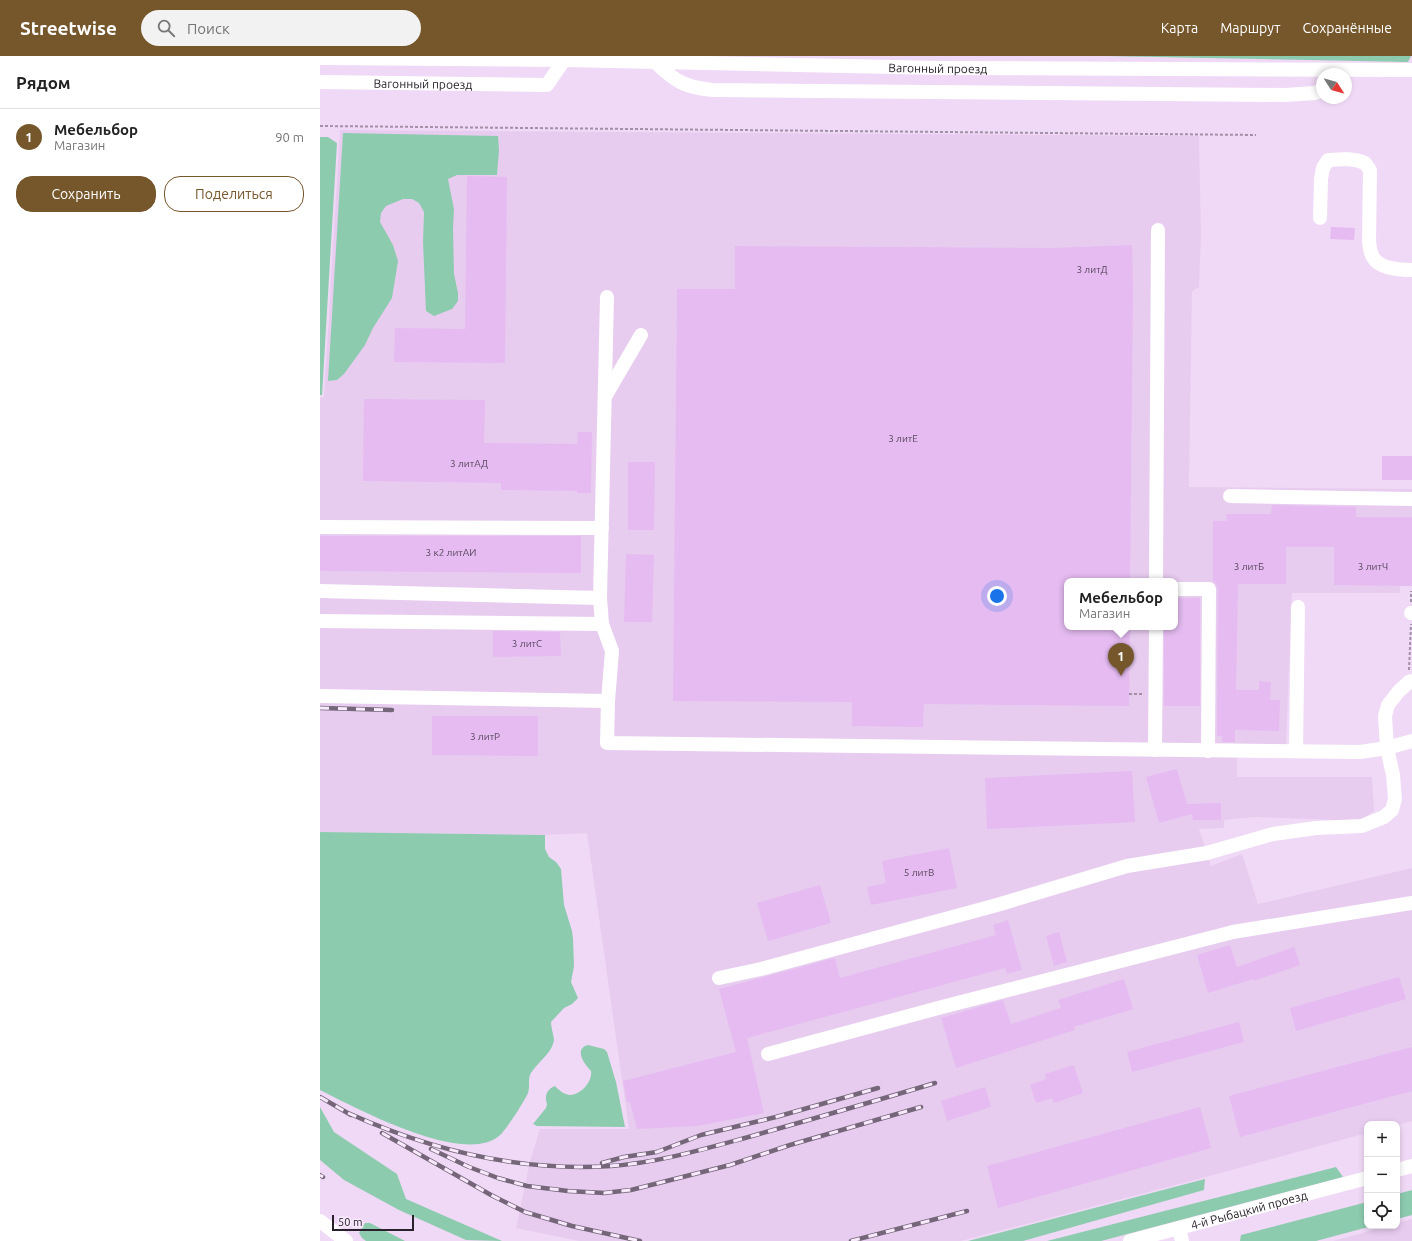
<!DOCTYPE html>
<html lang="ru">
<head>
<meta charset="utf-8">
<style>
	:root { --surface:#fff; --page:#f2f2f2; --text:#222; --muted:#767676; --line:#e0e0e0; --accent:#76572c }
	body { margin:0; font-family:Ubuntu,sans-serif; background:var(--page); color:var(--text) }
	.controls { position:absolute; right:12px; bottom:12px; display:grid; overflow:hidden; border-radius:8px; box-shadow:0 2px 6px #0003 }
	.controls button { width:36px; height:36px; display:grid; place-items:center; padding:0; border:0; border-bottom:1px solid var(--line); background:var(--surface); color:var(--text); font:20px sans-serif }
	.compass { position:absolute; left:996px; top:12px; width:36px; height:36px; border-radius:50%; background:var(--surface); box-shadow:0 2px 6px #0003; rotate:126deg }
	.scale { position:absolute; left:12px; bottom:10px; width:82px; box-sizing:border-box; padding-left:4px; border:2px solid #28202a; border-top:0; font-size:11px; line-height:14px; white-space:nowrap; color:#28202a; -webkit-text-stroke:3px #f8eafc; paint-order:stroke }
	.you { position:absolute; left:677px; top:540px; width:14px; height:14px; margin:-10px; border:3px solid #fff; border-radius:50%; background:#1a73e8; box-shadow:0 0 0 6px #1a73e833 }
	.badge { display:grid; place-items:center; width:26px; height:26px; border-radius:50%; background:var(--accent); color:#fff; font-size:13px; font-weight:700 }
	.pin { position:absolute; translate:-50% -33px; filter:drop-shadow(0 1px 2px #0008) }
	.pin::after { content:''; position:absolute; top:21px; width:14px; height:12px; background:inherit; clip-path:polygon(0 0,100% 0,50% 100%) }
	.popup { position:absolute; left:744px; top:522px; width:114px; height:52px; box-sizing:border-box; display:grid; place-content:center; border-radius:8px; background:var(--surface); filter:drop-shadow(0 1px 3px #0005); font-size:13px; white-space:nowrap; color:var(--muted) }
	.popup b { font-size:15px; color:var(--text) }
	.popup::after { content:''; position:absolute; left:50%; top:100%; margin-left:-8px; border:8px solid transparent; border-top-color:var(--surface) }
	.list { margin:0; padding:0; list-style:none }
	h2 { display:flex; justify-content:space-between; align-items:center; height:52px; margin:0; padding:0 16px; font-size:17px }
	h2 small { font-size:13px; font-weight:400; color:var(--muted) }
	.list li { display:grid; grid-template-columns:26px 1fr auto; gap:12px; align-items:center; box-sizing:border-box; height:56px; padding:0 16px; border-top:1px solid var(--line) }
	.list b { display:block; font-size:15px; white-space:nowrap }
	.list p { margin:0; font-size:13px; white-space:nowrap; color:var(--muted) }
	.list em { font-size:13px; font-style:normal; color:var(--muted) }
	.actions { display:flex; gap:8px; padding:12px 16px }
	.actions a { flex:1; padding:9px 0; border:1px solid var(--accent); border-radius:16px; text-align:center; font-size:14px; color:var(--accent) }
	.actions .main { background:var(--accent); color:#fff }
	.icon { flex:none; width:22px; height:22px; fill:none; stroke:currentColor; stroke-width:2; stroke-linecap:round; stroke-linejoin:round }
	.map { position:relative; flex:none; width:1092px; height:1185px; overflow:hidden }
	header { display:flex; align-items:center; gap:24px; box-sizing:border-box; height:56px; padding:0 20px; background:var(--accent); color:#fff }
	header strong { font-size:19px }
	nav { display:flex; gap:22px; margin-inline-start:auto; font-size:14px }
	.search { width:280px; height:36px; background:var(--page); display:flex; align-items:center; gap:10px; box-sizing:border-box; padding:0 14px; border-radius:22px; color:var(--muted); font-size:15px }
	main { display:flex }
	aside { flex:1; background:var(--surface) }
	.map>svg:first-child { display:block }
	.built { fill:#e8ccf0; fill-rule:evenodd }
	.green { fill:#8dcbaf }
	.building { fill:#e5bbf1 }
	.lines { fill:none; stroke-linecap:round; stroke-linejoin:round }
	.path { stroke:#a190a6; stroke-width:2; stroke-dasharray:3 2; stroke-linecap:butt }
	.minor { stroke:#fff; stroke-width:14 }
	.rail-casing { stroke:#756779; stroke-width:4.5 }
	.rail { stroke:#f8eafc; stroke-width:3; stroke-dasharray:9; stroke-linecap:butt }
	.labels { text-anchor:middle; dominant-baseline:central; stroke-width:3.5; stroke-linejoin:round; paint-order:stroke }
	.number-label { font-size:10px; fill:#57475c }
	.street-label { font-size:12px; fill:#28202a; stroke:#f8eafc }
</style>
</head>
<body>
<header>
<strong>Streetwise</strong>
<div class="search"><svg class="icon" aria-label="search" viewBox="0 0 24 24"><circle cx="10" cy="10" r="6"/><path d="M15 15l6 6"/></svg>Поиск</div>
<nav><a>Карта</a><a>Маршрут</a><a>Сохранённые</a></nav>
</header>
<main>
<aside>
<h2>Рядом<small></small></h2>
<ul class="list">
<li><span class="badge">1</span><div><b>Мебельбор</b><p>Магазин</p></div><em>90 m</em></li>
</ul>
<div class="actions"><a class="main">Сохранить</a><a>Поделиться</a></div>
</aside>
<div class="map">
<svg width="1092" height="1185" viewBox="0 0 1092 1185">
	<rect width="100%" height="100%" fill="#f0d9f6"/>
	<path class="built" d="M20,74L879,80L881,181L879,232L875,233L872,236L869,431L1092,433V530L1080,529V537H972L966,689H917V721H1052L1054,755L1039,765L935,761L904,764V772L879,773L891,810L922,798L938,848L1092,812V1065L1077,1069L1047,1068V1077L886,1121L641,1185H259L196,1172L210,1105L220,1073H309L267,777L225,779L0,776V342L4,341ZM747,525H855V571H747Z
		M1092,1163V1185H1013L1068,1170H1077V1167Z"/>
	<path class="green" d="M784,0H1091L1088,6Z
		M23,77L178,80L179,94L177,119H137L128,123L134,153L133,172L134,218L138,237V245L132,253L114,260L106,255L103,186L104,156L99,147L92,143H83L66,150L61,157L60,166L73,189L78,205L72,242L53,272L45,289L24,318L17,324L8,325Z
		M0,81H8L17,87L2,339H0Z
		M0,776L225,779V793L229,801L236,806L241,813L244,849L252,875L253,883L254,910L251,926L258,942L252,948L244,952L231,966C231,971 234,981 234,984C232,998 216,1007 210,1019C208,1024 210,1032 208,1037C204,1046 186,1074 179,1080C144,1110 36,1052 0,1034Z
		M268,989L284,993L287,996L296,1026L305,1071L217,1070L213,1068L226,1052L227,1048C224,1040 227,1033 235,1030C238,1033 242,1037 246,1038C257,1043 273,1027 271,1015C265,1009 253,993 268,989Z
		M0,1051L14,1076L77,1118L86,1143L182,1185L146,1184L79,1154L24,1124L0,1104Z
		M1016,1111L1023,1121L781,1185H727Z
		M885,1123L884,1134L703,1185H648Z
		M1092,1134V1159L1077,1163V1138Z
		M1047,1146V1170H1052L996,1185H920L921,1179Z
		M45,1167H50L85,1185H46L42,1182L39,1177Z"/>
	<path class="building" d="M147,120L187,121L185,307L74,306L75,272L145,273Z
		M1011,171L1035,172L1034,184L1010,183Z
		M812,189L813,234L810,525H747V571H810L809,650L604,648L603,671L532,670V646L353,645L357,233H415V190L731,192Z
		M44,343L165,344L164,387L257,388L258,376H272L271,437H257V435L181,434V427L43,425Z
		M1062,400H1092V424H1062Z
		M308,406H335L334,474H308Z
		M952,449L1036,451V461H1092V530L1014,529V491H966V528H918L916,634H939V625L951,626L950,644H960L959,675L915,674V686H902V680H897L898,533L896,528L893,525V465H907L906,458H951Z
		M0,480H261V517L0,515Z
		M306,498L334,499L332,566H304Z
		M855,542H880V650H844V571H855Z
		M173,575L240,576L241,600L173,601Z
		M112,660H218V700L112,699Z
		M857,713L867,748L901,747V764H873L872,758L839,767L826,721Z
		M812,715L815,766L667,773L665,722Z
		M629,792L637,832L551,849L547,831L566,827L562,805Z
		M500,829L511,867L448,885L437,847Z
		M688,864L702,914L687,918L685,912L427,982L444,1057L377,1070L317,1073L310,1046H307L303,1025L416,996L399,933L515,902L520,922L676,879L673,869Z
		M739,876L747,906L734,910L726,880Z
		M910,889L917,911L974,891L980,909L933,925V923L888,937L877,899Z
		M1079,921L1086,943L976,975L970,952Z
		M804,923L813,953L754,971L755,974L636,1012L621,962L683,944L691,968L741,952L738,944Z
		M919,966L924,986L812,1016L807,996Z
		M1092,991V1035L920,1081L909,1040Z
		M754,1009L763,1037L734,1047L732,1042L716,1047L710,1029L726,1023L725,1018Z
		M665,1031L671,1051L627,1065L621,1045Z
		M880,1051L891,1092L678,1152L667,1110Z"/>
	<g class="lines">
		<path class="path" d="M0,70L936,79
			M1091,546V535
			M1089,614L1091,568
			M809,638H824"/>
		<g class="minor">
			<path id="s1" d="M0,2L244,4L620,12L1092,14"/>
			<path d="M335,6C356,26 364,31 393,34L965,39L995,37L1002,34"/>
			<path id="s2" d="M0,26L227,29L244,4"/>
			<path d="M1000,162L1001,123L1003,112L1008,104C1022,103 1033,102 1045,107L1050,114L1049,185C1050,192 1050,199 1055,204C1063,213 1081,214 1092,214"/>
			<path d="M287,241L280,542L282,568L292,595L288,645L287,687L1040,696L1067,692L1092,685"/>
			<path d="M286,339L321,279"/>
			<path d="M910,440L1092,443"/>
			<path d="M0,471L282,472"/>
			<path d="M836,525L838,174"/>
			<path d="M855,533H889L888,695"/>
			<path d="M0,535L280,542"/>
			<path d="M1091,557H1092"/>
			<path d="M0,565L282,568"/>
			<path d="M0,640L288,645"/>
			<path d="M835,694L836,571"/>
			<path d="M976,695L978,551"/>
			<path d="M399,922L441,913L677,849L807,810L887,797L953,778L996,772L1042,770L1064,761L1072,754L1075,743L1073,719L1067,692L1065,660L1068,649L1079,635L1089,626L1092,625"/>
			<path d="M448,998L622,951L913,876L1092,847"/>
			<path d="M1077,1114L1092,1110"/>
			<path d="M0,1165L26,1185"/>
			<path d="M859,1172L862,1185"/>
			<path id="s3" d="M810,1185L1047,1122"/>
		</g>
		<defs>
			<path id="rail" d="M0,652L72,654
				M0,1041L31,1059
				M28,1057C110,1094 199,1116 291,1110C336,1107 381,1094 425,1082C489,1064 552,1046 615,1027
				M62,1077L171,1139L205,1156L252,1170L320,1185
				M111,1093L149,1111L178,1122L207,1130L248,1135L284,1137L311,1134L410,1109L470,1089L601,1051
				M282,1107L304,1101L337,1096L381,1079L456,1061L558,1032
				M0,1119L3,1121
				M531,1185L647,1155"/>
		</defs>
		<use href="#rail" class="rail-casing"/>
		<use href="#rail" class="rail"/>
	</g>
	<g class="labels">
		<g class="number-label">
			<text x="772" y="213">3 литД</text>
			<text x="583" y="382">3 литЕ</text>
			<text x="149" y="407">3 литАД</text>
			<text x="131" y="496">3 к2 литАИ</text>
			<text x="929" y="510">3 литБ</text>
			<text x="1053" y="510">3 литЧ</text>
			<text x="207" y="587">3 литС</text>
			<text x="165" y="680">3 литР</text>
			<text x="599" y="816">5 литВ</text>
		</g>
		<g class="street-label">
			<text stroke="none"><textPath href="#s1" startOffset="618">Вагонный проезд</textPath></text>
			<text stroke="none"><textPath href="#s2" startOffset="103">Вагонный проезд</textPath></text>
			<text stroke="none"><textPath href="#s3" startOffset="123">4-й Рыбацкий проезд</textPath></text>
		</g>
	</g>
</svg>
<div class="controls">
<button>+</button>
<button>−</button>
<button><svg class="icon" aria-label="locate" viewBox="0 0 24 24"><circle cx="12" cy="12" r="6"/><path d="M12 2v4M12 18v4M2 12h4M18 12h4"/></svg></button>
</div>
<svg class="compass" viewBox="-18 -18 36 36"><path d="M0-13l5 13h-10z" fill="#e53935"/><path d="M0 13l5-13h-10z" fill="#767676"/></svg>
<div class="scale">50 m</div>
<div class="you"></div>
<div class="pin badge" style="left:801px;top:620px">1</div>
<div class="popup"><b>Мебельбор</b>Магазин</div>
</div>
</main>
</body>
</html>
